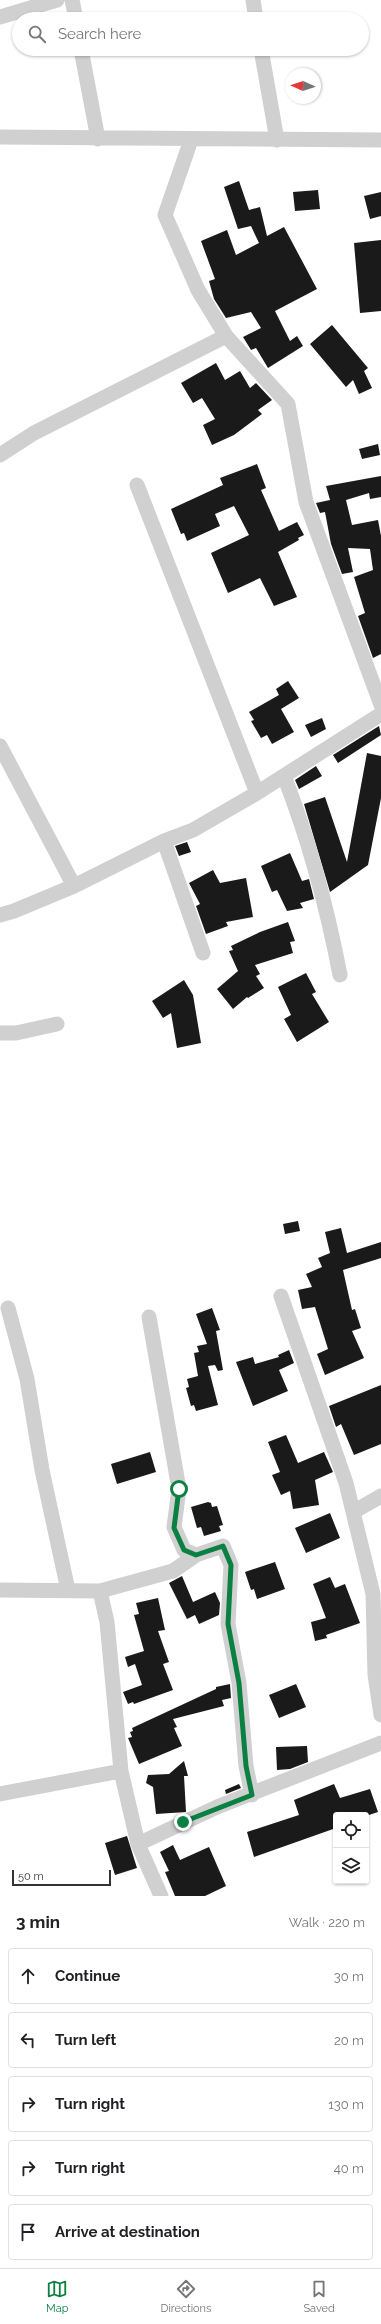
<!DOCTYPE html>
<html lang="en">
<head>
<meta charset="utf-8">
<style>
	:root { --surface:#fff; --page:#f2f2f2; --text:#202124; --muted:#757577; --line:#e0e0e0; --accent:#0b8043 }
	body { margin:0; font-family:Raleway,sans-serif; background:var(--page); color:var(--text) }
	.controls { position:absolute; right:12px; bottom:12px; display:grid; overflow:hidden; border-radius:4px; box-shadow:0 1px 3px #0004 }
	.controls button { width:36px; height:36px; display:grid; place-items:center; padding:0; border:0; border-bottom:1px solid var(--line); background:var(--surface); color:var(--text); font:20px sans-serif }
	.compass { position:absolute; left:285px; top:68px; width:36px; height:36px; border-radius:50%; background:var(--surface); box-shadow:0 1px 3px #0004; rotate:273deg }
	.scale { position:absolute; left:12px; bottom:10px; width:99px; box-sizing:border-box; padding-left:4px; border:2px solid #333; border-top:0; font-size:11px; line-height:14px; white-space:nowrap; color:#333; -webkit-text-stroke:3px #fff; paint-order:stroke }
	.stop { position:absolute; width:12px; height:12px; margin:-9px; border:3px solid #0b8043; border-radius:50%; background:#fff }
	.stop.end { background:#0b8043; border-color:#fff; box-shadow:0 1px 4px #0008 }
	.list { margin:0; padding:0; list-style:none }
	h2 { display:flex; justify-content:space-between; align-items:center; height:52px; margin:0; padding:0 16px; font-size:17px }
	h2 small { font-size:13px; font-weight:400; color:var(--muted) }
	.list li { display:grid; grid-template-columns:26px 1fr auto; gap:12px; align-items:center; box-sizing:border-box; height:56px; margin:0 8px 8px; padding:0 8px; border:1px solid var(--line); border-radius:4px }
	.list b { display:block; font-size:15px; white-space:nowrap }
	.list em { font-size:13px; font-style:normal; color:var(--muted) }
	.icon { flex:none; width:22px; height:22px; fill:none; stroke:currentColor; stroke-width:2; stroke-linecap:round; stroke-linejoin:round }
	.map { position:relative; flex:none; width:381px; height:1896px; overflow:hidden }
	.search { position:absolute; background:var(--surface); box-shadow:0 1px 3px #0004; left:12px; right:12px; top:12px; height:44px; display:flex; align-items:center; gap:10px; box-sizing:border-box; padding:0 14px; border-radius:22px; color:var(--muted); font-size:15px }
	.sheet { height:372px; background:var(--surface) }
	nav { display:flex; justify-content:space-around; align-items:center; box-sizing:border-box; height:56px; border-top:1px solid var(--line); background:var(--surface); font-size:11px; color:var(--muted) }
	nav a { display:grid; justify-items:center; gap:2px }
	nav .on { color:var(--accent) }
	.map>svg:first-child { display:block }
	.building { fill:#1a1a1a }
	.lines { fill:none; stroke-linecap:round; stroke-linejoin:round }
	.street { stroke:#d0d0d0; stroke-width:15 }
	.route { stroke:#0b8043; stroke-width:5 }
</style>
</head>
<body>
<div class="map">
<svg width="381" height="1896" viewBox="0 0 381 1896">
	<rect width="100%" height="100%" fill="#fff"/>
	<path class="building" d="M239,181L249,210L260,207L267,236L284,227L317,289L275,311L290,341L297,336L303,346L268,368L256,348L251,350L243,337L261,328L251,312L226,318L214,299L209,281L215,279L201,241L227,230L236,255L259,243L251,226L238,229L224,187Z
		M318,190L320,209L295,211L293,192Z
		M381,192V216L370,219L364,196Z
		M381,240V311L360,313L354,243Z
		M332,325L368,368L364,371L372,388L359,394L353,380L346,387L310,344Z
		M216,363L225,380L240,371L250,388L256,383L272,400L258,410L262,414L234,435L212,445L203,425L215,419L202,398L193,403L181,383Z
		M378,444L380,455L362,459L359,449Z
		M257,464L266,488L261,490L279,531L297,522L304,535L298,538L299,540L278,552L297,597L274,606L260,578L228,593L211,553L249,535L234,506L215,514L220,526L187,541L184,533L181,534L171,509L223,485L220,478Z
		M381,476V497L370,499L369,493L346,500L352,525L378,520L381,536V654L373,658L358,616L365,613L354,577L373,570L370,549L348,548L353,572L342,574L331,544L325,512L320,513L316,503L330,500L326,486Z
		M288,681L299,698L281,709L294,732L272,744L267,735L261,738L251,721L254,720L249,712L279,695L276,689Z
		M322,718L326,729L311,737L305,725Z
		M379,726L381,735L338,763L333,755Z
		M367,753L381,756V798L368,865L330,892L304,804L325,797L347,862Z
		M316,766L322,776L299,789L295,780Z
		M187,842L191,852L179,856L175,846Z
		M290,853L302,881L309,879L314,899L300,903L303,908L287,911L277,890L272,892L261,866Z
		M213,870L220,883L246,878L253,917L226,922L228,926L206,934L196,906L200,904L189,883Z
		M288,922L295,941L290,942L293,953L255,965L260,974L256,976L264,988L248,998L247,997L233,1009L217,989L238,971L229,951L233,950L231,946L260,932Z
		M306,973L316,992L312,994L329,1022L297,1042L284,1019L291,1015L278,987Z
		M184,980L193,995L201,1043L177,1048L171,1013L163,1018L152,1001Z
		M298,1221L300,1231L285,1234L283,1224Z
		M341,1228L347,1253L381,1242V1258L343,1270L352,1310L355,1309L361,1328L352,1331L364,1358L325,1375L317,1354L328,1349L315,1307L302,1309L298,1290L312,1287L306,1274L322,1267L318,1258L330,1253L325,1232Z
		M212,1308L220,1330L216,1331L223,1370L218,1371L215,1365L208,1366L218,1405L196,1411L194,1405L191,1406L186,1388L189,1387L187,1379L198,1376L194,1353L199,1352L197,1346L207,1344L196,1314Z
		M289,1350L294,1363L279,1370L288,1391L253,1406L236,1362L253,1357L255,1364L279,1357L278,1355Z
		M381,1385V1444L354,1455L341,1424L336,1427L329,1406Z
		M286,1435L298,1463L324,1452L333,1472L315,1480L319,1505L293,1509L290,1491L281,1495L272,1475L280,1472L268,1442Z
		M150,1452L156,1472L117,1484L111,1464Z
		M208,1502L211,1503L212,1507L217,1506L223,1525L219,1526L221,1531L204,1536L201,1527L197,1528L191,1507Z
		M330,1513L340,1538L306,1553L295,1528Z
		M275,1562L285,1589L257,1599L254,1589L251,1590L245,1572Z
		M182,1576L193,1602L215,1592L220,1603L219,1615L199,1624L195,1615L187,1619L169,1583Z
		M330,1577L335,1588L345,1584L360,1623L326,1635L327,1638L315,1641L311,1622L326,1618L313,1584Z
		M158,1598L165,1630L158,1631L169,1662L163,1664L173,1690L134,1704L133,1702L128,1704L123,1692L142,1685L135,1664L128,1667L125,1657L144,1651L134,1615L139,1614L136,1603Z
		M230,1684L231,1698L222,1700L224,1706L173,1719L177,1727L174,1728L182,1746L139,1764L128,1738L132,1737L130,1732L133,1731L132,1728L216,1689V1687Z
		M296,1684L306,1707L279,1718L269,1695Z
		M307,1746L308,1762L290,1769L277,1770L276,1747Z
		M184,1761L188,1776H184L186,1812L156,1814L153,1787L146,1783L148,1775L169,1774Z
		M239,1784L241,1788L226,1794L225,1790Z
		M334,1784L340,1798L370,1789L378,1812L369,1815H336V1828L254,1857L247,1832L299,1815L294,1800Z
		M127,1836L137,1868L115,1875L105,1843Z
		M173,1845L180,1860L209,1847L226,1886L205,1896H175L165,1872L169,1871L160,1852Z"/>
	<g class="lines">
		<path class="street" d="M72,0L76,19
			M253,0L256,19
			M0,17L57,0
			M81,49L98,139
			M261,49L277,140
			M0,137L381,140
			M191,140L165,215L198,290L226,336L288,404L306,502L381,705
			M0,455L34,433L226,336
			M137,485L257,793
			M0,746L74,886
			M284,776C309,840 327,907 340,975
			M164,841L203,953
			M0,915L14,911L74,886L164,841L193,830L257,793L381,714
			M0,1033H16L57,1024
			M281,1296L346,1483L373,1594L375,1675L381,1715
			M8,1308L27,1379L42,1470L68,1590
			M149,1317L179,1489L174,1527L184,1550L196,1555L223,1546L231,1565L228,1624L239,1683L246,1766L252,1795
			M353,1512L381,1496
			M0,1590L100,1591L173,1571L196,1555
			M100,1591L107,1622L121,1771L138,1844L161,1896
			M0,1794L121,1771
			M138,1844L217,1807L381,1743"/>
	</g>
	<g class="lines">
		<path class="route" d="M179,1489L174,1528L184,1550L196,1555L223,1546L231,1565L228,1624L239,1683L246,1766L252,1795L183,1822"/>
	</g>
</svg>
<div class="controls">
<button><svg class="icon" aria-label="locate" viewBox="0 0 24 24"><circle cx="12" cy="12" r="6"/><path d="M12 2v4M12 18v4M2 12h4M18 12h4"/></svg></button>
<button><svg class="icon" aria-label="layers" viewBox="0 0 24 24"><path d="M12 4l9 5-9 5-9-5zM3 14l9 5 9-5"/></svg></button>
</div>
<svg class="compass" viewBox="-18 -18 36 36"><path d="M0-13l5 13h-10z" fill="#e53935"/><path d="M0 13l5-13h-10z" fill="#757577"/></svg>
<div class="scale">50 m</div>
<div class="stop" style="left:179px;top:1489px"></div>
<div class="stop end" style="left:183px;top:1822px"></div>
<div class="search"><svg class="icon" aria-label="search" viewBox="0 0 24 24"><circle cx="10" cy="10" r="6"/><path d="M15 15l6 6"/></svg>Search here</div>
</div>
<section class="sheet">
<h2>3 min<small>Walk · 220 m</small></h2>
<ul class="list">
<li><svg class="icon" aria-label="ahead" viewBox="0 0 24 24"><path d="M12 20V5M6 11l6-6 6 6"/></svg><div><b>Continue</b></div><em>30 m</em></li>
<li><svg class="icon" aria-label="left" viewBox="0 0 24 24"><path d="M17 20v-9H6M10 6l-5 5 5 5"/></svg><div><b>Turn left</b></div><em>20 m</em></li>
<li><svg class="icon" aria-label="right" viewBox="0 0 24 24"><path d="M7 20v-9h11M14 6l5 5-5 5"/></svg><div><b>Turn right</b></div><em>130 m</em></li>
<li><svg class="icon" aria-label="right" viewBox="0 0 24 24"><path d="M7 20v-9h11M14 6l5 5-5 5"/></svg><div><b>Turn right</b></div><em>40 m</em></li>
<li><svg class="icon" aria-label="arrive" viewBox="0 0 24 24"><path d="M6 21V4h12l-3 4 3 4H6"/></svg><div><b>Arrive at destination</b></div></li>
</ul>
</section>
<nav>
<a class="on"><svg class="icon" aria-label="map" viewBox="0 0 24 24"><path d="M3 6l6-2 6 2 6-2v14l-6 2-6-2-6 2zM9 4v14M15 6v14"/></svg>Map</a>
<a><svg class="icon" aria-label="directions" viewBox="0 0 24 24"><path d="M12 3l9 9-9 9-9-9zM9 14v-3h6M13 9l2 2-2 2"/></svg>Directions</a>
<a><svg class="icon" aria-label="saved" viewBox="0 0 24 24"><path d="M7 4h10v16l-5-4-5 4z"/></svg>Saved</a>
</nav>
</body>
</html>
